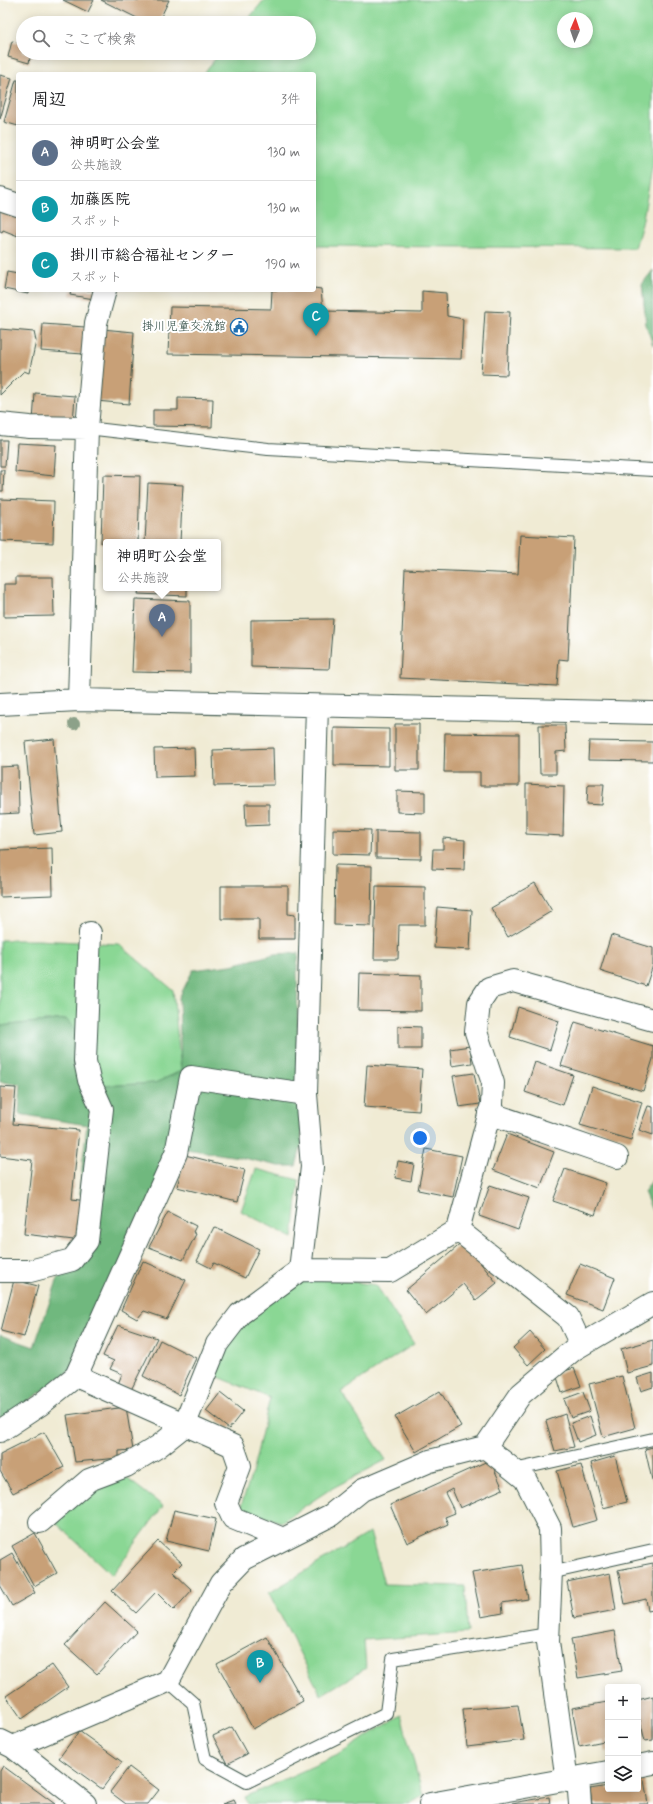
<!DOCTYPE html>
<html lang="ja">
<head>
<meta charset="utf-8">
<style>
	:root { --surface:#fff; --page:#f2f2f2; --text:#202124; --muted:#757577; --line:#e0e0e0; --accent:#1f6fb2 }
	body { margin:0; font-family:Mynerve,"Klee One",sans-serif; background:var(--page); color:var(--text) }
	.controls { position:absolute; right:12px; bottom:12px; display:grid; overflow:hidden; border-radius:4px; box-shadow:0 2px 10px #0003 }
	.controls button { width:36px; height:36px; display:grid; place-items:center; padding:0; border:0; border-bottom:1px solid var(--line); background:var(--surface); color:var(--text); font:20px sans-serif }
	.compass { position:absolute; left:557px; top:12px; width:36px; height:36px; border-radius:50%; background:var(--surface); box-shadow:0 2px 10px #0003; rotate:2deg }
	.you { position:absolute; left:420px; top:1138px; width:14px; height:14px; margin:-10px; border:3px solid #fff; border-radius:50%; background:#1a73e8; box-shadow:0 0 0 6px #1a73e833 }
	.badge { display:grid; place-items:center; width:26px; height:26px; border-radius:50%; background:var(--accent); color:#fff; font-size:13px; font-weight:700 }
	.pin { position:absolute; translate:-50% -33px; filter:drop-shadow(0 1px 2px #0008) }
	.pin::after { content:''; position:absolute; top:21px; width:14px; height:12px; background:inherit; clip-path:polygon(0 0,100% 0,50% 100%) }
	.popup { position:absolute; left:103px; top:539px; width:118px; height:52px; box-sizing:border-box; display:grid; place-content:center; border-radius:4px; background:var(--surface); filter:drop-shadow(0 1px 3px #0005); font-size:13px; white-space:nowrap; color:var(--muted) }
	.popup b { font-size:15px; color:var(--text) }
	.popup::after { content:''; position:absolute; left:50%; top:100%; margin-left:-8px; border:8px solid transparent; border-top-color:var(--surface) }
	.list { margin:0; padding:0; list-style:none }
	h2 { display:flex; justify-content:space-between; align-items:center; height:52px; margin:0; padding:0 16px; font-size:17px }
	h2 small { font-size:13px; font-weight:400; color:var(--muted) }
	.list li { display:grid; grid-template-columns:26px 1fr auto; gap:12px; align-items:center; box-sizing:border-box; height:56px; padding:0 16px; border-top:1px solid var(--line) }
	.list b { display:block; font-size:15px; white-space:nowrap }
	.list p { margin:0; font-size:13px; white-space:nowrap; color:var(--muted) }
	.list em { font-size:13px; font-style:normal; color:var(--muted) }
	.icon { flex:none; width:22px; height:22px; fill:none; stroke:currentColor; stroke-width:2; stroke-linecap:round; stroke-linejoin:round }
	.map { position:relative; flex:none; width:653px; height:1804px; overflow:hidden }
	.search { position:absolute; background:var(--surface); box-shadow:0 2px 10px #0003; left:16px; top:16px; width:300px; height:44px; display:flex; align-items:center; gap:10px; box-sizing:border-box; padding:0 14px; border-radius:22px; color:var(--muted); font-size:15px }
	.panel { position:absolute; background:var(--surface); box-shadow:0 2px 10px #0003; left:16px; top:72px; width:300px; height:220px; border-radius:4px }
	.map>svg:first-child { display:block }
	.green { fill:#8ad794; stroke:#548a64; fill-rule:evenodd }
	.forest { fill:#6fb87e; stroke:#477a59 }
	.building { fill:#c8a077 }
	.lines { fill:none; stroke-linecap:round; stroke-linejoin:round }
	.lane-casing { stroke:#3e574c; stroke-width:14 }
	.street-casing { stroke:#3e574c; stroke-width:24 }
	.lane { stroke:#fff; stroke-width:12 }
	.street { stroke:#fff; stroke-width:22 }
	.tree { fill:#8ca189 }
	.labels { text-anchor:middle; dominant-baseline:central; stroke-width:4; stroke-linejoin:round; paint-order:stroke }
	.poi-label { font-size:12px; fill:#1f3d34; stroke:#fff; text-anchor:end }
</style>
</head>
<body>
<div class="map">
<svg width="653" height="1804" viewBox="0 0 653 1804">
	<rect width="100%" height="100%" fill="#fff"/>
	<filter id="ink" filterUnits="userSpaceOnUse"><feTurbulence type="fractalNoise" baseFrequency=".025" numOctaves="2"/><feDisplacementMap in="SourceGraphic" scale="8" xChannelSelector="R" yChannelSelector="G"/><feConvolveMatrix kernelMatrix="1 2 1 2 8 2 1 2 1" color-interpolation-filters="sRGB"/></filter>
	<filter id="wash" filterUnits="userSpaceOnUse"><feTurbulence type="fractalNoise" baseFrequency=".012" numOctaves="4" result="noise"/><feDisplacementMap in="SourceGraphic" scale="16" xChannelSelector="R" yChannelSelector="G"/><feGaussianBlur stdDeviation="0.9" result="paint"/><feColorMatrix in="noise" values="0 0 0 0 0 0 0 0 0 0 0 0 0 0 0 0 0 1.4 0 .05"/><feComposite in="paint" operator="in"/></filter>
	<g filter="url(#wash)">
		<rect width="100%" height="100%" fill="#f0ebd4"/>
		<path class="green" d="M264,0H653V164L642,224L635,248L314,246V74H203L220,53H309V23H245ZM563,18H587V42H563Z
			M0,940H37L119,944L173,990L181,1071L155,1083L103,1086L66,1019L0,1026Z
			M256,1169L299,1180L293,1238L241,1211Z
			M305,1275L376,1285L414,1344L341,1392L386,1460L329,1490L281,1522L240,1509L253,1470L270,1398L216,1376L231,1326Z
			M124,1476L163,1506L112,1575L54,1521L92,1487Z
			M370,1532L384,1584L465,1586L468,1633L364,1640L366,1668L321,1695L269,1593Z
			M401,1715L423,1796L409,1804H248L245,1797L340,1754Z"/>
		<path class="forest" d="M653,270V345L646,325L642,284Z
			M299,953L297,966L298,1049L302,1144L296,1166H279L239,1157L179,1148L73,1369L0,1421V1335L34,1347L58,1278L72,1260L89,1199L79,1193L87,1125L19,1114L21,1084L0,1082V1026L66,1019L77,1031L103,1086L155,1083L181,1071L179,998L193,970L231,965L275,954Z
			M653,1179V1213L644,1192Z"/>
		<g id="blocks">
			<path class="building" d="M63,0H94L88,12Z
				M101,0H169L158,23H147Z
				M12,41L23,43V53H31L29,63L8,57Z
				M0,75L12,78L0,119Z
				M16,80H18V126L4,122Z
				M0,199L18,208V236L3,230L2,232L0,231Z
				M7,272L18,274V290H28V294L4,289Z
				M314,288L321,289L323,311L422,313V291L446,293L447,316L463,319L461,359L168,354L170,307L271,309L272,290H314Z
				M71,290H102L100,300L70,295Z
				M485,311L510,312L507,375L481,374Z
				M43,324L85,327L83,354L41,351Z
				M0,329L34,332L36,341L29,373L24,371L0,395Z
				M102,329L134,332L129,404L96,401Z
				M35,393L75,396L73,423L33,421Z
				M178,398L213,399L212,427L153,426V410H178Z
				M0,440H7L5,466H0Z
				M17,443L56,445L54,476L15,472Z
				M0,470H4L3,491H0Z
				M103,475L140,476L138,542L101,543Z
				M148,483L183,485L180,542H145Z
				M0,499L54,501L53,543L0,541Z
				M520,535L574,538L568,660L559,659L557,686L400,678L405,569L518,574Z
				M16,577H53L54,616L4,617V584H16Z
				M139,588H187V596L138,594Z
				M135,599L190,601V673L132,672Z
				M333,619L329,669L251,667V620Z
				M395,724H419V770H395Z
				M539,725H565L566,751L556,752V774H540Z
				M334,728L389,729V766L334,765Z
				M445,733L519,734V786H480V772H444Z
				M54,739L62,832L34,835L25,742Z
				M589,741L653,742V761L588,760Z
				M194,748L195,776L155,777L154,749Z
				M273,748L274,785L214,786L213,750Z
				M18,766L19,813L0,814V767Z
				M526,784L564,786L563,836L526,834Z
				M588,784H604L602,805L587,804Z
				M397,791L425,792V813L397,812Z
				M245,804H269V825L246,826Z
				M333,829L371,830L370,855L333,854Z
				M376,831L421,832V859L376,858Z
				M443,838L465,840L464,870L432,869L433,849H443Z
				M52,848L53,895L0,897V850Z
				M335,865L372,866L371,926L334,925Z
				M535,883L552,911L508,937L491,908Z
				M221,886H288V914L295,915V939H259V919H221Z
				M376,886L425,887V925H399L398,959H374Z
				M437,907L472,910L470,950L434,948Z
				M611,935L653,948V965L646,986L600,971Z
				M359,973L421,975V1011L358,1010Z
				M518,1007L559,1021L550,1050L510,1037Z
				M575,1022L653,1046V1059L643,1091L561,1066Z
				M398,1026L421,1027V1049H398Z
				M470,1046L472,1063L452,1066L450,1049Z
				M535,1062L573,1075L563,1105L525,1092Z
				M367,1065L422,1069L419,1111L364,1107Z
				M474,1073L480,1104L459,1107L453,1076Z
				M592,1086L642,1102L631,1140L580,1125Z
				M0,1087L16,1088L13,1124L79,1130L72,1199L86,1201L82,1241L24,1234L32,1160L0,1156Z
				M648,1106L653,1107V1135L639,1130Z
				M507,1134L554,1152L540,1188L493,1170Z
				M426,1149L462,1156L453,1197L418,1190Z
				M185,1155L245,1170L237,1202L177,1187Z
				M398,1161L414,1164L411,1181L395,1178Z
				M565,1169L606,1183L595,1215L553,1201Z
				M490,1185L529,1198L518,1230L479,1216Z
				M168,1212L196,1226L193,1232L196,1234L183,1260L149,1247Z
				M214,1227L259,1249L245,1278L214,1263L211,1268L197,1261Z
				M463,1242L497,1283L476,1300L463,1284L426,1315L406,1290Z
				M143,1261L186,1280L167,1319L144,1311L137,1319L121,1310Z
				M580,1264L615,1278L603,1309L567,1295Z
				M14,1280L38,1286L24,1337L1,1331Z
				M118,1325L157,1338L131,1390L118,1384L122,1374L110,1369L114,1361L103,1356Z
				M530,1332L545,1349L528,1365L513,1348Z
				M160,1340L196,1358L179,1395L143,1376Z
				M653,1340V1366L627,1373L621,1349Z
				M574,1368L581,1386L562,1393L556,1374Z
				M653,1373V1387L641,1391L637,1378Z
				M622,1376L635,1428L603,1437L589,1384Z
				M440,1391L461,1426L416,1452L395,1417Z
				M583,1392L590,1411L571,1418L564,1399Z
				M220,1393L243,1411L229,1429L206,1411Z
				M126,1407L133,1450L119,1451V1458L75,1462L67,1415Z
				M565,1414L574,1447L555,1451L546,1421Z
				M590,1416L596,1435L578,1442L571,1423Z
				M44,1432L64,1467L13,1493L0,1471V1454Z
				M653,1447V1480H652L645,1449Z
				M615,1456L627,1502L603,1508L591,1463Z
				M490,1460L503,1489L460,1508L452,1489L445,1493L455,1513L445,1517L448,1524L407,1543L390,1505Z
				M581,1465L597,1520L573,1527L557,1471Z
				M174,1510L216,1519L209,1551L166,1541Z
				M35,1533L57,1573L34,1586L12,1546Z
				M158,1541L182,1563L173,1572L192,1590L174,1610L156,1592L136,1613L112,1591Z
				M12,1553L35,1593L12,1606L0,1585V1560Z
				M653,1563V1610L648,1611L646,1599L625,1604L618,1570Z
				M522,1565L528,1599L502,1603L503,1613L481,1617L472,1573Z
				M610,1573L616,1610L574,1618L567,1582Z
				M105,1602L137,1631L97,1674L65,1645Z
				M615,1631L622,1671L578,1678L571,1639Z
				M267,1637L303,1701L253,1729L217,1664Z
				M52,1665L68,1687L22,1719L6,1696Z
				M653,1696V1740L645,1741L638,1712V1700Z
				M608,1702V1751L606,1752L604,1741L579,1746L572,1708Z
				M518,1705L524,1740L467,1747L463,1709Z
				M232,1727L247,1754L227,1764L213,1736Z
				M79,1731L122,1762L102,1789L59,1758Z
				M3,1766L55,1804H2L0,1803V1771Z
				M129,1767L159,1790L148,1804H126L110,1792Z
				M644,1780L648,1804H592L590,1789L608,1786V1789H638V1781Z
				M549,1797L550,1804H512V1803Z
				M234,1800L236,1804H222Z"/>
		</g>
	</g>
	<g filter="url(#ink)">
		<use href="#blocks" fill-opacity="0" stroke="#3e574c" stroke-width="1"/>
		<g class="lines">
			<defs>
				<path id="lane" d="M87,428L268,449L653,470
					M514,1470L653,1439
					M550,1573L653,1550
					M168,1681L193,1703L205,1759L247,1782L386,1713L393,1659L548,1634"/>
				<path id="street" d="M0,199L18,205
					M0,424L30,427L87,428L79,700
					M87,428L96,323L105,290
					M0,704L79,700L653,713
					M489,1113L617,1157
					M300,1270L312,1167L306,1094L317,706
					M0,1271H30L72,1260L87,1241L102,1109L89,1080L85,1061L90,933
					M581,1345L568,1317L458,1230L492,1104L493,1083L476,1032L479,1003L489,988L513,981L653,1020
					M76,1376L233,1446L240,1466L226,1503L233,1518L283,1539
					M0,1431L41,1404L76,1376L176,1153L191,1077L306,1094
					M485,1447L525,1479L550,1528L551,1570L548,1642L567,1781
					M40,1522L89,1480L126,1466L159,1446L184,1426L217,1344L240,1314L300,1270L390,1271L458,1230
					M1,1741L13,1747L85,1804
					M13,1747L168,1681L221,1583L244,1559L331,1515L362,1490L430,1461L485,1447L521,1394L573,1350L653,1303
					M638,1766L653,1763
					M578,1779L580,1804
					M430,1804L608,1772"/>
			</defs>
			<use href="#lane" class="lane-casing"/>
			<use href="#street" class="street-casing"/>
			<use href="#lane" class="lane"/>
			<use href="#street" class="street"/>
		</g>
		<circle class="tree" cx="74" cy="724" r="6"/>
	</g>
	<defs>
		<symbol id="civic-ring" viewBox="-11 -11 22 22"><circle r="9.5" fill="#fff" stroke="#1f6fb2" stroke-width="1.5"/><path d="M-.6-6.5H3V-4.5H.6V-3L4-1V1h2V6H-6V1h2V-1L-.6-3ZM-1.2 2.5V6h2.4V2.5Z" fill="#1f6fb2"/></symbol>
	</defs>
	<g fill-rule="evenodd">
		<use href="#civic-ring" x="229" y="317" width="20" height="20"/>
	</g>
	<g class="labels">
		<g class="poi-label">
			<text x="226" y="327">掛川児童交流館</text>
		</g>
	</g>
</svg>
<div class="controls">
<button>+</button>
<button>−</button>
<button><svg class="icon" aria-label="layers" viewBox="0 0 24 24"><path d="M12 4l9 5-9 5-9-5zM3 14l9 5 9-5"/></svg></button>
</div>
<svg class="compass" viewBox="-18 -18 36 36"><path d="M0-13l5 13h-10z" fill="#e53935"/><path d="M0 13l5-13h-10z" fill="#757577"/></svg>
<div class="you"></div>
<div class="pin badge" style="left:162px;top:637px;background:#5c6f8a">A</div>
<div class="popup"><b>神明町公会堂</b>公共施設</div>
<div class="pin badge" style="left:260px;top:1683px;background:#0f9aa8">B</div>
<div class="pin badge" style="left:316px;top:336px;background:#0f9aa8">C</div>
<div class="search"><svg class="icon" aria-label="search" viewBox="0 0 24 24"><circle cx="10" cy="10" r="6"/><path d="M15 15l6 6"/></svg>ここで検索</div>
<section class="panel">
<h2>周辺<small>3件</small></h2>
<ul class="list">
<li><span class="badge" style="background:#5c6f8a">A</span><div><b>神明町公会堂</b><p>公共施設</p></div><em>130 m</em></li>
<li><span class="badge" style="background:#0f9aa8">B</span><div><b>加藤医院</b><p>スポット</p></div><em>130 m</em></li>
<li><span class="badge" style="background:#0f9aa8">C</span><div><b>掛川市総合福祉センター</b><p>スポット</p></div><em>190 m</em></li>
</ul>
</section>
</div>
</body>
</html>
